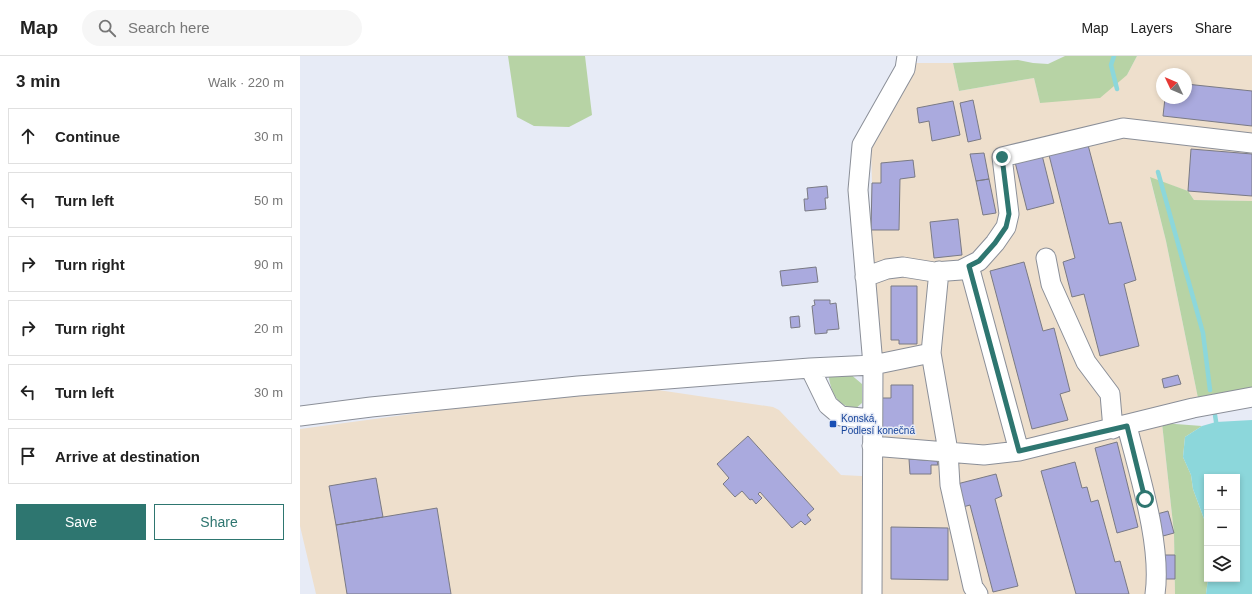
<!DOCTYPE html>
<html lang="en">
<head>
<meta charset="utf-8">
<style>
	:root { --surface:#fff; --page:#f6f6f6; --text:#222; --muted:#767676; --line:#e0e0e0; --accent:#2e7670 }
	body { margin:0; font-family:Arial,sans-serif; background:var(--page); color:var(--text) }
	.controls { position:absolute; right:12px; bottom:12px; display:grid; overflow:hidden; border-radius:0px; box-shadow:0 2px 6px #0003 }
	.controls button { width:36px; height:36px; display:grid; place-items:center; padding:0; border:0; border-bottom:1px solid var(--line); background:var(--surface); color:var(--text); font:20px sans-serif }
	.compass { position:absolute; left:856px; top:12px; width:36px; height:36px; border-radius:50%; background:var(--surface); box-shadow:0 2px 6px #0003; rotate:314deg }
	.stop { position:absolute; width:12px; height:12px; margin:-9px; border:3px solid #2e7670; border-radius:50%; background:#fff }
	.stop.end { background:#2e7670; border-color:#fff; box-shadow:0 1px 4px #0008 }
	.list { margin:0; padding:0; list-style:none }
	h2 { display:flex; justify-content:space-between; align-items:center; height:52px; margin:0; padding:0 16px; font-size:17px }
	h2 small { font-size:13px; font-weight:400; color:var(--muted) }
	.list li { display:grid; grid-template-columns:26px 1fr auto; gap:12px; align-items:center; box-sizing:border-box; height:56px; margin:0 8px 8px; padding:0 8px; border:1px solid var(--line); border-radius:0px }
	.list b { display:block; font-size:15px; white-space:nowrap }
	.list em { font-size:13px; font-style:normal; color:var(--muted) }
	.actions { display:flex; gap:8px; padding:12px 16px }
	.actions a { flex:1; padding:9px 0; border:1px solid var(--accent); border-radius:0px; text-align:center; font-size:14px; color:var(--accent) }
	.actions .main { background:var(--accent); color:#fff }
	.icon { flex:none; width:22px; height:22px; fill:none; stroke:currentColor; stroke-width:2; stroke-linecap:round; stroke-linejoin:round }
	.map { position:relative; flex:none; width:952px; height:538px; overflow:hidden }
	header { display:flex; align-items:center; gap:24px; box-sizing:border-box; height:56px; padding:0 20px; background:var(--surface); border-bottom:1px solid var(--line) }
	header strong { font-size:19px }
	nav { display:flex; gap:22px; margin-inline-start:auto; font-size:14px }
	.search { width:280px; height:36px; background:var(--page); display:flex; align-items:center; gap:10px; box-sizing:border-box; padding:0 14px; border-radius:22px; color:var(--muted); font-size:15px }
	main { display:flex }
	aside { flex:1; background:var(--surface) }
	.map>svg:first-child { display:block }
	.industrial { fill:#eedfcc; fill-rule:evenodd }
	.green { fill:#b7d3a5 }
	.water { fill:#8cd7db }
	.lines { fill:none; stroke-linecap:round; stroke-linejoin:round }
	.stream { stroke:#8cd7db; stroke-width:4.5 }
	.building { fill:#aaaade; stroke:#7a7a84 }
	.minor-casing { stroke:#8b8f98; stroke-width:21 }
	.minor { stroke:#fff; stroke-width:19 }
	.route { stroke:#2e7670; stroke-width:5 }
	.transit-dot { fill:#1a4fb4; stroke:#e7ebf6; stroke-width:1.5 }
	.labels { text-anchor:middle; dominant-baseline:central; stroke-width:3; stroke-linejoin:round; paint-order:stroke }
	.transit-label { font-size:10px; fill:#164399; stroke:#e7ebf6; text-anchor:start }
</style>
</head>
<body>
<header>
<strong>Map</strong>
<div class="search"><svg class="icon" aria-label="search" viewBox="0 0 24 24"><circle cx="10" cy="10" r="6"/><path d="M15 15l6 6"/></svg>Search here</div>
<nav><a>Map</a><a>Layers</a><a>Share</a></nav>
</header>
<main>
<aside>
<h2>3 min<small>Walk · 220 m</small></h2>
<ul class="list">
<li><svg class="icon" aria-label="ahead" viewBox="0 0 24 24"><path d="M12 20V5M6 11l6-6 6 6"/></svg><div><b>Continue</b></div><em>30 m</em></li>
<li><svg class="icon" aria-label="left" viewBox="0 0 24 24"><path d="M17 20v-9H6M10 6l-5 5 5 5"/></svg><div><b>Turn left</b></div><em>50 m</em></li>
<li><svg class="icon" aria-label="right" viewBox="0 0 24 24"><path d="M7 20v-9h11M14 6l5 5-5 5"/></svg><div><b>Turn right</b></div><em>90 m</em></li>
<li><svg class="icon" aria-label="right" viewBox="0 0 24 24"><path d="M7 20v-9h11M14 6l5 5-5 5"/></svg><div><b>Turn right</b></div><em>20 m</em></li>
<li><svg class="icon" aria-label="left" viewBox="0 0 24 24"><path d="M17 20v-9H6M10 6l-5 5 5 5"/></svg><div><b>Turn left</b></div><em>30 m</em></li>
<li><svg class="icon" aria-label="arrive" viewBox="0 0 24 24"><path d="M6 21V4h12l-3 4 3 4H6"/></svg><div><b>Arrive at destination</b></div></li>
</ul>
<div class="actions"><a class="main">Save</a><a>Share</a></div>
</aside>
<div class="map">
<svg width="952" height="538" viewBox="0 0 952 538">
	<rect width="100%" height="100%" fill="#e7ebf6"/>
	<path class="industrial" d="M837,0H952V145L894,144L888,135L850,122L866,185L898,342L862,367L874,477L875,538H16L0,470V373L186,348L338,331L473,351L479,354L541,419L581,421L571,174L572,127L571,93L616,7H653L659,35L734,22L740,47L827,19ZM862,18H886V42H862Z"/>
	<path class="green" d="M208,0H285L292,59L269,71L234,70L217,61Z
		M765,0H837L827,19L800,42L740,47L734,22L659,35L653,7L718,4L733,7L748,8Z
		M850,121L888,135L894,144L952,145V331L898,342L866,185Z
		M528,316L549,317L562,328V347L555,353C535,348 531,336 528,316Z
		M862,367L902,370L885,381L883,401L891,419L893,433L907,471V523H908L906,538H875L874,477Z"/>
	<path class="water" d="M952,364V538H906L908,523H937V421H907V471L893,433L891,419L883,401L885,381L902,370L916,366Z"/>
	<g class="lines">
		<path class="stream" d="M814,0L811,9L817,33
			M858,116L903,277L910,334
			M915,359L917,372"/>
	</g>
	<path class="building" d="M886,28L952,35V70L863,60L865,42H886Z
		M673,44L681,83L668,86L660,47Z
		M653,45L660,79L632,85L629,65L619,67L617,52Z
		M788,89L809,168L821,166L836,224L824,228L839,290L800,300L784,238L772,241L763,206L775,202L749,99Z
		M891,93L952,98V140L888,135Z
		M684,97L689,123L676,125L670,98Z
		M742,99L754,147L727,154L715,106Z
		M613,104L615,121L600,123L599,174H571L572,127H581V107Z
		M689,123L696,157L683,159L676,125Z
		M527,130L528,142H525L526,153L505,155L504,143H508L507,132Z
		M658,163L662,199L634,202L630,166Z
		M724,206L743,275L754,272L770,335L760,338L768,364L732,373L690,215Z
		M516,211L518,226L482,230L480,215Z
		M591,230H617V288H599V284H591Z
		M514,244H530V248L536,247L539,273L527,274V277L515,278L512,250L515,249Z
		M499,260L500,271L491,272L490,261Z
		M878,319L881,328L864,332L862,323Z
		M591,329H613V375H581V342H591Z
		M448,380L514,453L507,459L511,464L505,469L501,465L492,472L460,436L458,438L462,442L456,448L452,443L450,444L442,435L435,441L423,428L429,422L417,408Z
		M817,386L838,471L817,477L795,392Z
		M609,403L637,405L638,409H631V418H610Z
		M775,406L782,432L787,431L791,446L798,444L815,506L820,505L829,538H776L741,415Z
		M696,418L702,440L695,443L718,530L693,536L670,449L663,451L657,428Z
		M76,422L83,461L36,469L29,430Z
		M137,452L151,538H47L36,469Z
		M868,455L874,477L863,480L857,458Z
		M591,471L648,472V524L591,523Z
		M861,499H875V523H861Z"/>
	<g class="lines">
		<defs>
			<path id="minor" d="M746,202L751,228L786,306L810,338L813,373
				M669,210L719,395
				M639,215L631,297L648,395L650,429L673,531L678,538
				M565,221L587,213L603,211L634,216L661,214L679,205L695,187L706,171L709,158L702,101L823,72L952,87
				M510,312L528,349L541,360L572,363
				M0,360L71,351L278,330L510,312L573,309L631,297
				M827,370C839,418 862,489 855,538
				M572,390L684,399L719,395L893,352L952,341
				M572,538L573,309L558,134L562,89L605,13L607,0"/>
		</defs>
		<use href="#minor" class="minor-casing"/>
		<use href="#minor" class="minor"/>
	</g>
	<g class="lines">
		<path class="route" d="M702,101L709,158L706,171L695,187L679,205L669,210L719,395L827,370L845,443"/>
	</g>
	<rect class="transit-dot" x="529" y="364" width="8" height="8" rx="2"/>
	<g class="labels">
		<g class="transit-label">
			<text x="541" y="362">Konská,<tspan x="541" dy="12">Podlesí konečná</tspan></text>
		</g>
	</g>
</svg>
<div class="controls">
<button>+</button>
<button>−</button>
<button><svg class="icon" aria-label="layers" viewBox="0 0 24 24"><path d="M12 4l9 5-9 5-9-5zM3 14l9 5 9-5"/></svg></button>
</div>
<svg class="compass" viewBox="-18 -18 36 36"><path d="M0-13l5 13h-10z" fill="#e53935"/><path d="M0 13l5-13h-10z" fill="#767676"/></svg>
<div class="stop" style="left:845px;top:443px"></div>
<div class="stop end" style="left:702px;top:101px"></div>
</div>
</main>
</body>
</html>
